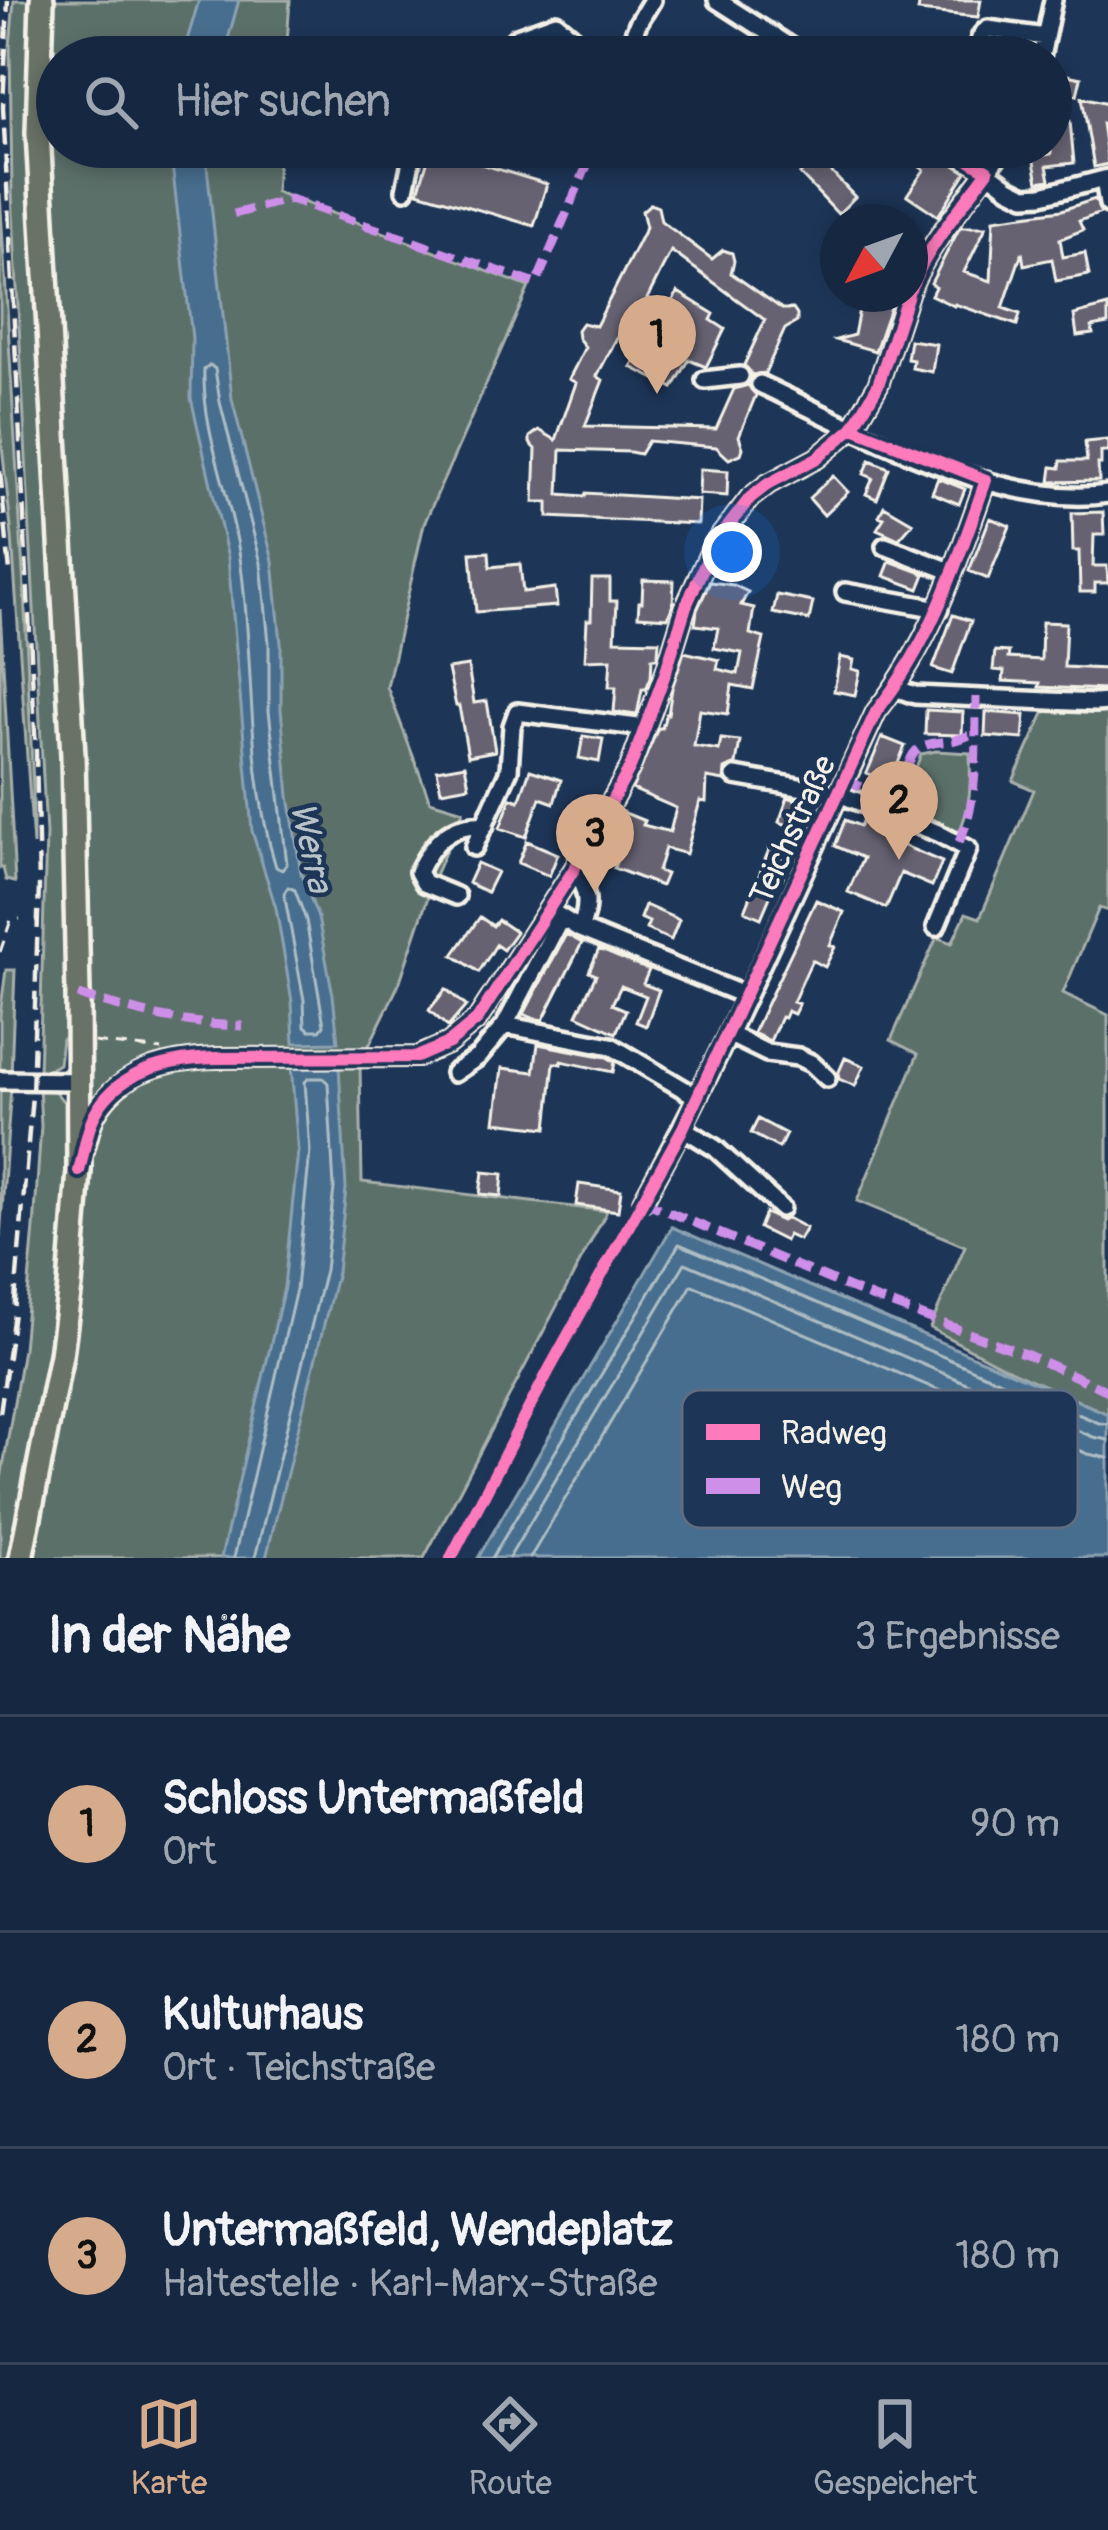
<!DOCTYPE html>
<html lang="de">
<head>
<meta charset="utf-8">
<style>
	:root { --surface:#162841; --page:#23344c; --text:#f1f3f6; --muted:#9ea6b1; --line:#35445a; --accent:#d6ab8b }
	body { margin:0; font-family:Pangolin,sans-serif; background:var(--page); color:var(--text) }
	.compass { position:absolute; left:820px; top:204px; width:108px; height:108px; border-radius:50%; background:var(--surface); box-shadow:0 6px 18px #0003; rotate:229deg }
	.you { position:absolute; left:732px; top:552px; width:42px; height:42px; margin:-30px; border:9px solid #fff; border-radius:50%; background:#1a73e8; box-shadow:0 0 0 18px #1a73e833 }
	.badge { display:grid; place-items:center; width:78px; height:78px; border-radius:50%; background:var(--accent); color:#111; font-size:39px; font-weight:700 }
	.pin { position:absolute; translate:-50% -99px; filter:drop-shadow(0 3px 6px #0008) }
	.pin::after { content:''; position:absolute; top:63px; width:42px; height:36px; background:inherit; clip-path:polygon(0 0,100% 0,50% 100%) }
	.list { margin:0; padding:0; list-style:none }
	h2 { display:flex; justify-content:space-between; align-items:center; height:156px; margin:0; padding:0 48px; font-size:51px }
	h2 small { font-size:39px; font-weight:400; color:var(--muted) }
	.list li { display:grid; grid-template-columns:78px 1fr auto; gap:36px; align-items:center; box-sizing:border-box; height:216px; padding:0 48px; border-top:3px solid var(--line) }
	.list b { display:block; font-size:45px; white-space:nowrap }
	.list p { margin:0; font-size:39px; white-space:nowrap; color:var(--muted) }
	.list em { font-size:39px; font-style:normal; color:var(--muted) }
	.icon { flex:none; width:66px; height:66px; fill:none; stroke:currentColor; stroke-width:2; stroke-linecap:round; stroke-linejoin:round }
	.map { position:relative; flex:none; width:1108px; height:1558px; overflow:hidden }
	.search { position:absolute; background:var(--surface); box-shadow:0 6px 18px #0003; left:36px; right:36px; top:36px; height:132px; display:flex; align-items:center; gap:30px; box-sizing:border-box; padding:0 42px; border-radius:66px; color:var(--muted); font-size:45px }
	.sheet { height:804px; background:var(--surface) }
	nav { display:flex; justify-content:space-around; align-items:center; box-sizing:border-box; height:168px; border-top:3px solid var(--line); background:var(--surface); font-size:33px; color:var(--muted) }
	nav a { display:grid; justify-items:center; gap:6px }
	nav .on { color:var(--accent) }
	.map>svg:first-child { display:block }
	.green { fill:#5b6f6b; stroke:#a8b0aa; stroke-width:3 }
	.water { fill:#466e8e; stroke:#8ca2b2; stroke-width:3 }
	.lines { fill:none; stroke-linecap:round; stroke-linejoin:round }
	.shore { stroke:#aebdc4; stroke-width:3 }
	.building { fill:#666272; stroke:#f4f1e8; stroke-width:3 }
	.minor-casing { stroke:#f4f1e8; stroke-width:24 }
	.major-casing { stroke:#f4f1e8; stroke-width:30 }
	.path { stroke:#f4f1e8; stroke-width:3; stroke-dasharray:12 9; stroke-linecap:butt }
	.minor { stroke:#1d3557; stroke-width:15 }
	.major { stroke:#697266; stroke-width:21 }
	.rail { stroke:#f4f1e8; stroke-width:4.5; stroke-dasharray:18 9; stroke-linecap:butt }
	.quiet { stroke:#ce8fe9; stroke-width:9; stroke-dasharray:18 9; stroke-linecap:butt }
	.cycleway-casing { stroke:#1d3557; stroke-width:20 }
	.cycleway { stroke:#fd7abc; stroke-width:12 }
	.labels { text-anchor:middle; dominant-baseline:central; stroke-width:9; stroke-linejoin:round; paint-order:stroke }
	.street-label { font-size:33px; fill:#f4f1e8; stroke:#1d3557 }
	.water-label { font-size:36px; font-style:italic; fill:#b7c3c8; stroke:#1d3557 }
	.key { fill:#1d3557; stroke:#5e6d82; stroke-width:3 }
	.key-label { font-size:33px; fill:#f4f1e8 }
</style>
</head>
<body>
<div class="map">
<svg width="1108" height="1558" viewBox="0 0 1108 1558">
	<rect width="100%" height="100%" fill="#1d3557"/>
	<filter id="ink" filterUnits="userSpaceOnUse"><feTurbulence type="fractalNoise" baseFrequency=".00833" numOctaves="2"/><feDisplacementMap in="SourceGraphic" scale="24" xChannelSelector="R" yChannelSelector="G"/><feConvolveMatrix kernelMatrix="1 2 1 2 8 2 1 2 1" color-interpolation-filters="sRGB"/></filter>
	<g filter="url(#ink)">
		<path class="green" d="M14,0H290L286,57H57V147H279L276,192L529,287L424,524L387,687L430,801L463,811L436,873L399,984L360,1064L362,1182L607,1211L424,1558H0V1485L23,1349L34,1228L41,1126L39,1086C60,1090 56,1095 67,1106L66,1038L62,1039L59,1064L39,1075L46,834L12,194L10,46Z
			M0,193L24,588L33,787V845L12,537L0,428Z
			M0,609L15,882L6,880L3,868H0Z
			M1046,709L1108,712V911L1099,908L1063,993L1108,1015V1414L1012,1371L930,1328L965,1246L857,1201L918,1054L891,1040L937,937L952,943L966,913L980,918L1034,790L1013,781Z
			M936,751L970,753C971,781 971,809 958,834L892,806L911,781L921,754Z
			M6,970H15L11,1075H6L5,1070H0V1014Z
			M0,1086H11L0,1238Z"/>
		<path class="water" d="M199,0H239L223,57H182Z
			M170,147H205L232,399L273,561L281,643V709L289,796L301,873L318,918L333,995L338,1042L294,1043L292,1002L276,908L252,831L228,558L191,398L192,338Z
			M291,1065L339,1066L346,1189L337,1272L266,1558H221L284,1287L298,1151Z
			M672,1227L1108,1414V1558H478Z"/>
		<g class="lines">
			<path class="shore" d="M210,365L215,369L220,402L261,563L269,643V711L287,864L282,870L276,867C245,767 255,660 240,558C231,495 202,433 204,369Z
				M288,887L295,890L306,920L324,1025L320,1030H310L305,1026L304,1000L284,893Z
				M234,1558L296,1289L310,1151L305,1082L309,1078H323L328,1083L334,1188L325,1270L255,1558
				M492,1558L679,1244L1099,1423L1108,1424
				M509,1558L685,1263L1093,1437L1108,1440
				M530,1558L692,1285L1088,1454L1108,1458"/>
		</g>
		<path class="building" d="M920,0H981L978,17L918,11Z
			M993,42L1031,47L1029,57H993Z
			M1053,72L1081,78L1077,95L1051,89Z
			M1082,97L1108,103V124L1102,123L1108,164L1094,167Z
			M1051,118L1070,121L1074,163L1047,166L1050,180L1038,182L1033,157L1051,154Z
			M431,149L547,184L534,226L418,192Z
			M921,153L936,163L940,156L966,172L938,216L907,195L924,170L915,163Z
			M817,157L855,197L838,214L800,174Z
			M1095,199L1101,213L1079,221L1083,230L1060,239L1063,257L1085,253L1089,275L1056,281L1052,259L1024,265L1022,252L1003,308L1020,314L1017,325L955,304L954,306L931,295L935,287L931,283L960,227H986L964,272L991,281L994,219L1062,210Z
			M650,204L658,207L661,221L712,259L723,250L732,253L734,261L731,273L782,309H793L797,315V322L785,329L765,373L752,375L744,365L765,320L671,251L628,337L620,332L597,376L603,380L585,426L716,429L734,389L748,385L756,395L739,436L743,448L741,454L729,459L716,447L648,441L640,454L630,452L561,450L559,494L585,496L586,493L699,500L698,524L548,517V502H534L536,449L530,443V437L539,430L556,440L576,383L569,379L585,347L578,338L577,330L582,323L596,326L646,227L642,211Z
			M678,292L714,314L711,320L725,329L706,367L689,360L673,388L631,367Z
			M862,294H877L893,299L875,351L836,340L854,335Z
			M1108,306V324L1092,327L1093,334L1077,336L1074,315Z
			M910,340L936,344L932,372L912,368L913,360L907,359Z
			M1108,440V452H1101V464H1098L1099,481L1050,482L1052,467L1060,468L1061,461H1087L1085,442Z
			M870,460L889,468L877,499L866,494L873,478L864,474Z
			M700,469L728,471L727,496L699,494Z
			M833,476L848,492L824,515L809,498Z
			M938,478L965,489L959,504L932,493Z
			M884,506L913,523L899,539L877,529L884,518L879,516Z
			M1103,512L1104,535H1094L1093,566H1107L1108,583H1095V592H1080L1079,551H1073L1072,513Z
			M990,518L1010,526L988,579L969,571Z
			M489,552L490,567L520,564L523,592L555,588L557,606L476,612L471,553Z
			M890,561L925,574L919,589L884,576Z
			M592,579H610V601H617L615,640L659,641L658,654L657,658H652L651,677L646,689H642L637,715L614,712L616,687H609L611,659L585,660L587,620H591Z
			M643,580L674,581L673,604L668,618L638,616L639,602H642Z
			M710,582L733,585L748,592L741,605L754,608L750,634L764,638L753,689L732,685L728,714L700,710L694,746L719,750L721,739L740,741L736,764L725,769L724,781L707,778L706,802L700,801L686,854L665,848L658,871L666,874L661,886L614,868L616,862L605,858L618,827L615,826L620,811L645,821L643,825L670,832L676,808L632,789L658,728H662L666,714H668L672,688L684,652L719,660L717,669L738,674L742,653L714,648L718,628L695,625L697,610Z
			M777,595L813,602L809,620L773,613Z
			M953,615L971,621L952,674L933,668Z
			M1042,622L1066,623L1064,667L1106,669L1105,690L1039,687L1040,683L1003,681L1004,671L993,670L995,651L1009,652L1008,658L1041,660Z
			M840,657L854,660L852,669L860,671L855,695L834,691Z
			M468,666L474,703L487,701L495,751L468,756L459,706H456L448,669Z
			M926,710L963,712L962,735L925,734Z
			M986,712L1025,715L1023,739L985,736Z
			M583,736L603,739L599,762L579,758Z
			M882,737L905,746L890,783L867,773Z
			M465,765L469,786L441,791L437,770Z
			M530,770L561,780L554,803L540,798L526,837L500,828L511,798L519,801Z
			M788,797L808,804L800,829L779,822Z
			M864,817L886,825L881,836L942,862L932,886L901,873L886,908L848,892L863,858L835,846L845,820L860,826Z
			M527,841L558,854L549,876L518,863Z
			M770,847L783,851L781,857L789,860L782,879L778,878L761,918L745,911Z
			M477,863L497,872L487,892L468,883Z
			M816,900L844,912L830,945L835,947L825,967L812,960L793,1002L799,1004L794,1014L787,1011L784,1018L781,1017L770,1041L753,1033Z
			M645,905L679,920L671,940L646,929L649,922L640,918Z
			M480,917L493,926L498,920L516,932L503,950L496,945L479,972L453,955Z
			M566,934L582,943L543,1020L533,1018L524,1014Z
			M599,949L649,970L643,984L659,990L646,1026L636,1022L646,996L621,986L612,1004L626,1010L616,1033L577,1015L596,975L589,972Z
			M446,989L466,1006L448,1027L429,1010Z
			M538,1044L607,1057L615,1062L613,1072L561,1061V1064L554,1063L547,1128L495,1122L502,1068L534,1072Z
			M845,1058L864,1066L855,1086L839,1079L838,1074Z
			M758,1119L786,1134L779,1148L751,1133Z
			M483,1172L503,1174L501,1196L480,1194Z
			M579,1184L621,1190L618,1211L576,1205Z
			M765,1213L782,1221L787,1218L806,1228L799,1240L788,1235L785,1241L759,1228Z"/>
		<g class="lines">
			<defs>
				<path id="minor" d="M717,0L806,57
					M497,57L517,37L556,23L596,57
					M625,57L638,23L652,0
					M981,57C975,48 979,34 988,29L1045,37
					M1041,57L1053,0
					M726,147H729
					M948,147L977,164L1009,188L1025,196L1042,195L1108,178
					M1104,179L1108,204
					M405,190L414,147
					M910,289C932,237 973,194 1004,147
					M705,380L740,376
					M760,384C853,428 1004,511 1108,494
					M885,546L953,572
					M845,592L939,609
					M895,688L915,695L1095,703L1108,702
					M735,776L839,794L938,833L968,849L936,927
					M474,847L509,770L512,726L517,712L646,728
					M573,871C589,889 589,907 580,929
					M456,896L424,883L418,872C432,843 450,822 485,825
					M549,910L580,929L746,996
					M505,1025L611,1046L697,1097
					M728,1034L767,1053L798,1057L811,1063L827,1078
					M454,1073L478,1057L505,1025L561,918
					M0,1080L79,1081
					M683,1128L715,1148L781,1208
					M84,1151C88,1138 90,1124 96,1113C121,1069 171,1059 217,1058L417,1057L449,1043L477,1020L573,871L630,768L665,674L686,606L713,546L750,498L768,484L817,458L853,428L878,385L908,294
					M643,1201C729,1043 801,877 876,712C933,640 956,565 986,480"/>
				<path id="major" d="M21,1558L61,1355L70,1286L79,1171L78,995L73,755L38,133L42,0"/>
			</defs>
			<use href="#minor" class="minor-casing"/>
			<use href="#major" class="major-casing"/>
			<path class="path" d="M0,952L11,920L20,919
				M94,1042L162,1050"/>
			<use href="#minor" class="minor"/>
			<use href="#major" class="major"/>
			<path class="rail" d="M0,471L10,572
				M0,1413L14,1313L32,1095L39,886L36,751L3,107L8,0"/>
			<path class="quiet" d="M234,214L290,199L536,284L595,147
				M845,779C873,792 891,806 906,770C911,760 911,752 922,747C940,738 953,746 975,732
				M959,842C980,798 975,746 976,697
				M78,995C139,1013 180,1024 243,1026
				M643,1201L871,1297L1028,1355L1108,1391"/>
			<defs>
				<path id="cycleway" d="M910,289C928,246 960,209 988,171L948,147
					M79,1171C84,1153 86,1132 94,1116C117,1070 171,1059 217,1058L417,1057L449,1043L477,1020L573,871L630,768L665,674L686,606L713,546L750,498L768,484L817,458L853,428L878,385L908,294
					M451,1558L549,1370L683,1128L876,712C933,640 956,565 986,480L853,428"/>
			</defs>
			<use href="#cycleway" class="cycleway-casing"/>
			<use href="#cycleway" class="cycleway"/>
		</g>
	</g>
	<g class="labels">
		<g class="street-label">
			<text transform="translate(793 830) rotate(-65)">Teichstraße</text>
		</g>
		<g class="water-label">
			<text transform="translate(311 847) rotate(78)">Werra</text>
		</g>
	</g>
	<rect x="682" y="1390" width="396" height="138" rx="18" class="key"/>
	<rect x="706" y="1424" width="54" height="16" fill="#fd7abc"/>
	<rect x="706" y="1478" width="54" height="16" fill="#ce8fe9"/>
	<g class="key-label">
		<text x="781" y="1444">Radweg</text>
		<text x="781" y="1498">Weg</text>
	</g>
</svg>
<svg class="compass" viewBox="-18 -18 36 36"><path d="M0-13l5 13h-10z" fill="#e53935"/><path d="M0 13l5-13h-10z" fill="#9ea6b1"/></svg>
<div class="you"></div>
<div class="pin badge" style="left:657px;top:394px">1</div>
<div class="pin badge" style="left:899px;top:860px">2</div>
<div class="pin badge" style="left:595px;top:893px">3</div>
<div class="search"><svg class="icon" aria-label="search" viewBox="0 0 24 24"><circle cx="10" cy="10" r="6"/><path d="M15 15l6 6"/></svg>Hier suchen</div>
</div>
<section class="sheet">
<h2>In der Nähe<small>3 Ergebnisse</small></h2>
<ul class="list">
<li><span class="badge">1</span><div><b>Schloss Untermaßfeld</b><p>Ort</p></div><em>90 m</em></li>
<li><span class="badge">2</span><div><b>Kulturhaus</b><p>Ort · Teichstraße</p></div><em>180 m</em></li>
<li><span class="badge">3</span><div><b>Untermaßfeld, Wendeplatz</b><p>Haltestelle · Karl-Marx-Straße</p></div><em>180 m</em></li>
</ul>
</section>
<nav>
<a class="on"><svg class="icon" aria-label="map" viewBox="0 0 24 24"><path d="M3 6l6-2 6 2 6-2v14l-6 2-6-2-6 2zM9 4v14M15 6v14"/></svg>Karte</a>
<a><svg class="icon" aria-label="directions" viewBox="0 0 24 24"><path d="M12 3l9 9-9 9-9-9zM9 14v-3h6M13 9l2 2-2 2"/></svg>Route</a>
<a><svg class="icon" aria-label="saved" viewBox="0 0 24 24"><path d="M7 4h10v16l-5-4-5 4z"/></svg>Gespeichert</a>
</nav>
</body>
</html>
